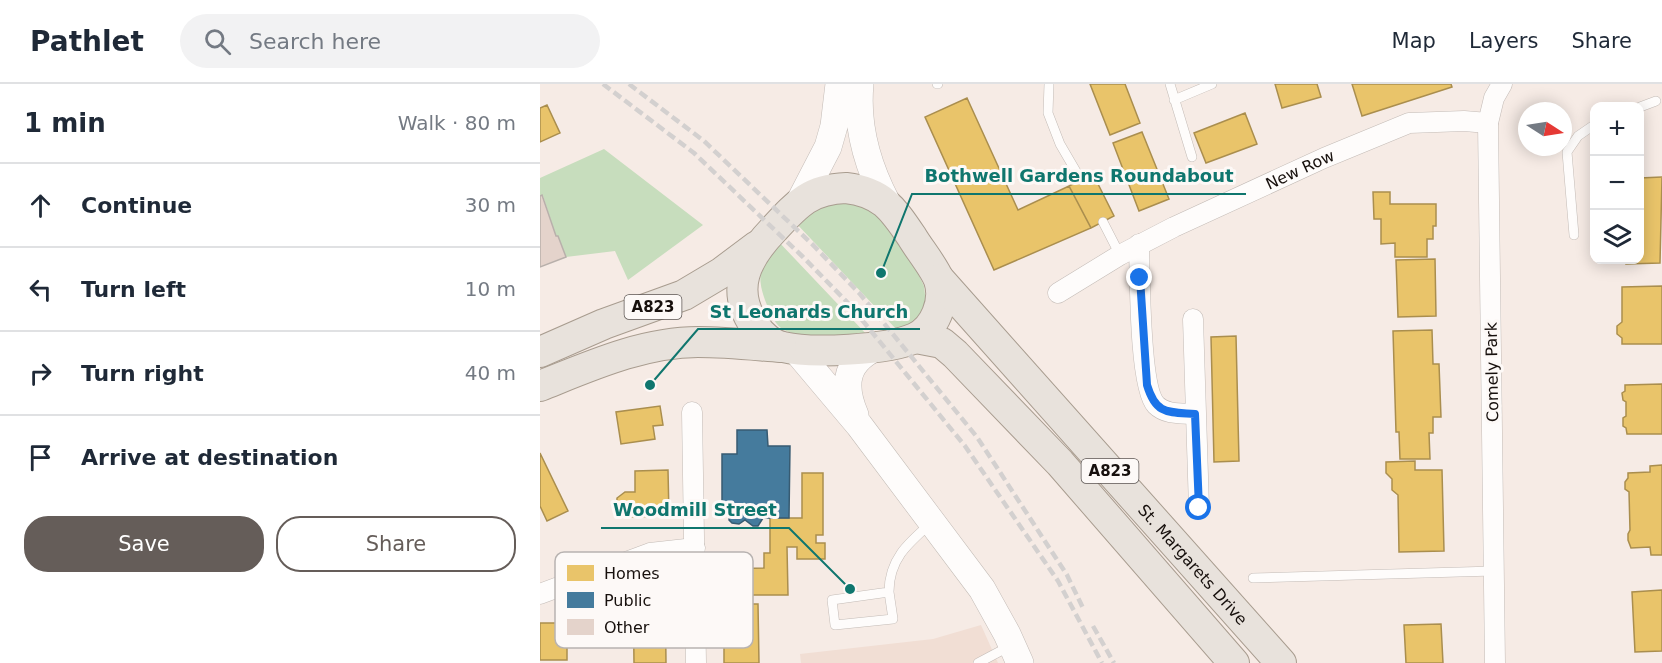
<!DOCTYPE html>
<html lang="en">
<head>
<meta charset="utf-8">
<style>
	:root { --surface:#fff; --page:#f2f2f3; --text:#1f2937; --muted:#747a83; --line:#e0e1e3; --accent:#655d59 }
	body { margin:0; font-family:"DejaVu Sans",sans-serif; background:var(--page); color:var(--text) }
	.controls { position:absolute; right:18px; top:18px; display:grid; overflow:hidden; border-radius:12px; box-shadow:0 3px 15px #0003 }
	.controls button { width:54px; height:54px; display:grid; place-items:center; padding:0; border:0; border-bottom:2px solid var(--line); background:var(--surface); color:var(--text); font:30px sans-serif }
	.compass { position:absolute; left:978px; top:18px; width:54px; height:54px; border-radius:50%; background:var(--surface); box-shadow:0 3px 15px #0003; rotate:102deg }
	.stop { position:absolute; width:18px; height:18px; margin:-14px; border:4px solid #1a73e8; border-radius:50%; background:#fff }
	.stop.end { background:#1a73e8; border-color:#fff; box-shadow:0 2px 6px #0008 }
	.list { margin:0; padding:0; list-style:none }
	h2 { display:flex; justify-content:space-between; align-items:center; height:78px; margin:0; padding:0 24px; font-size:26px }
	h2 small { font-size:20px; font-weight:400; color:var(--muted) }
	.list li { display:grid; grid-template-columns:39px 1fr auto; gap:18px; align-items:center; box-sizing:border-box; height:84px; padding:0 24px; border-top:2px solid var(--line) }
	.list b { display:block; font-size:22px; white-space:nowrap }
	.list em { font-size:20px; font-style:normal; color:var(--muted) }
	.actions { display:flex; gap:12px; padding:18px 24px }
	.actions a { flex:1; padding:14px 0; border:2px solid var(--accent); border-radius:24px; text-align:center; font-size:21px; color:var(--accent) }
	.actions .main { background:var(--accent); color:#fff }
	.icon { flex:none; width:33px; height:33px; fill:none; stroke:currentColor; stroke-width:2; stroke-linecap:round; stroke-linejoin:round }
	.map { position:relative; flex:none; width:1122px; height:579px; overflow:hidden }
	header { display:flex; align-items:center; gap:36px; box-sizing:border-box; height:84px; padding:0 30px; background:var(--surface); border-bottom:2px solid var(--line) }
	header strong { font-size:28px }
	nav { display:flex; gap:33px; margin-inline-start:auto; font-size:21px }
	.search { width:420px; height:54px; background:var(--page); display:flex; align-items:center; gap:15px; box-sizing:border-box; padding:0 21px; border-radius:33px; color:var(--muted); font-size:22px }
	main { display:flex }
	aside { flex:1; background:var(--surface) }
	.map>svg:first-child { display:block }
	.built { fill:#f1ded4 }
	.green { fill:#c7ddbd }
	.homes { fill:#e9c46a; stroke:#aa8e4e; stroke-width:1.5 }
	.public { fill:#457b9d; stroke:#375b72; stroke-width:1.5 }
	.building { fill:#e4d3cb; stroke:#b8b0ab; stroke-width:1.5 }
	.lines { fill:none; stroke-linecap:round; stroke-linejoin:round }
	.lane-casing { stroke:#c3bbb6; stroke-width:10 }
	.street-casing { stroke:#c3bbb6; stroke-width:21 }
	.secondary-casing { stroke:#c3bbb6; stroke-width:28 }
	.primary-casing { stroke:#a89c8f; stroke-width:32 }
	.lane { stroke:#fefcfb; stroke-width:9 }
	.street { stroke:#fefcfb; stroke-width:20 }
	.secondary { stroke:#fefcfb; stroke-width:27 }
	.primary { stroke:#e8e2dc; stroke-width:30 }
	.rail { stroke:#d3d0cf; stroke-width:4.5; stroke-dasharray:9 4.5; stroke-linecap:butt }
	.route { stroke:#1a73e8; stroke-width:8 }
	.labels { text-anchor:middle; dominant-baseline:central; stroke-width:6; stroke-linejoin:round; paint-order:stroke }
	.shield { fill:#fdf9f7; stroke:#5c5653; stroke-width:1.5 }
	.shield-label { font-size:15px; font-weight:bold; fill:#17100d }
	.street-label { font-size:16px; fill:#17100d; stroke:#fdf9f7 }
	.key { fill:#fdf9f7; stroke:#b8b3b1; stroke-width:1.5 }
	.key-label { font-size:16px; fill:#17100d }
	.leader { fill:none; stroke:#0f766e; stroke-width:2 }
	.callout-dot { fill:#0f766e; stroke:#fdf9f7; stroke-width:2 }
	.callout-label { font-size:18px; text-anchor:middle; font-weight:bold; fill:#0f766e; stroke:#fdf9f7; stroke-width:6; stroke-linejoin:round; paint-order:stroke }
</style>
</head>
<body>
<header>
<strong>Pathlet</strong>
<div class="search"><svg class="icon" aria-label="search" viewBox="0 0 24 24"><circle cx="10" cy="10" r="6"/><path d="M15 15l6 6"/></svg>Search here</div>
<nav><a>Map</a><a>Layers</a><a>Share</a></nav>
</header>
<main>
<aside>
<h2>1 min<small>Walk · 80 m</small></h2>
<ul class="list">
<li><svg class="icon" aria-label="ahead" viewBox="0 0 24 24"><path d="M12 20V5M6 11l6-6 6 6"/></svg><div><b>Continue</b></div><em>30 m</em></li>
<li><svg class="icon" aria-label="left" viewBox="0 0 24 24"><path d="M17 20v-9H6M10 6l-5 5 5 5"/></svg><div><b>Turn left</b></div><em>10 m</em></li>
<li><svg class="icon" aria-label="right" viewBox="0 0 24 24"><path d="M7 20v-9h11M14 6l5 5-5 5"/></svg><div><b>Turn right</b></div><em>40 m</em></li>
<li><svg class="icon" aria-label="arrive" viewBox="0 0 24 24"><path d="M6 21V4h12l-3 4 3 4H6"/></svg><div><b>Arrive at destination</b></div></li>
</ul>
<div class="actions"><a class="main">Save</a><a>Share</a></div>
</aside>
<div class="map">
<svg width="1122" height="579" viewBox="0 0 1122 579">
	<rect width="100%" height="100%" fill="#f6ebe5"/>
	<path class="built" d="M441,541L458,579H261L260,570L393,555Z"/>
	<path class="green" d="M64,65L163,141L88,196L75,167L26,173L18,152H16L3,112H0V94Z
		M296,115L334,126L372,177L384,202L386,219L379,236L357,246L254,137Z
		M237,156L329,253C307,253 260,257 241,244C234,239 228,224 225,216C215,189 222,178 237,156Z"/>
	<path class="homes" d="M550,0H585L600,39L570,51Z
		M735,0H777L781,13L742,24Z
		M812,0H911L912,3L822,32Z
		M427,14L478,126L529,102L551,144L454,186L385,33Z
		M7,21L20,49L0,58V24Z
		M705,29L717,60L666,79L654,49Z
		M602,48L629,115L599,127L573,59Z
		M553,90L574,132L551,144L529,102Z
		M1122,93L1120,179L1086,180V176H1100V94Z
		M833,108H850V120H896V142H893V155H887V173H855V159L841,160V135H834Z
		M895,175L896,232L858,233L856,176Z
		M1122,202V260H1082V254L1077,250V242L1082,238V203Z
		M892,246L893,280H899L901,333H893V349H889L890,375H860L859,348H856L853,247Z
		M696,252L699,377L674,378L671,253Z
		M1122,300V350H1087L1086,344L1083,342V334L1086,332V318L1083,316L1082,309L1085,307V301Z
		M120,322L123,341L113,342L115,355L81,360L76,328Z
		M0,369L28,427L7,437L0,422Z
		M875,377V386H902L904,467L859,468L858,411L852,406V395L846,389V378Z
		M1122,381V471H1111L1110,463L1091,464L1088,456V450L1090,446L1089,408L1085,405V398L1088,394V389L1110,388V382Z
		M128,386L129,432L84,433L77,426V414L85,408H95V387Z
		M262,389H283V451H276V459H285V475H257V463H247L248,511H184V485L224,484V469H230V434H262Z
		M93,494H125L126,579H94Z
		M1122,506V567L1095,568L1092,508Z
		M184,520H218L219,579H184Z
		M0,539H27V576H0Z
		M901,540L903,579H866L864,541Z"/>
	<path class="public" d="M197,346H227L228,362H250L249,434H223L218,442H213L205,436L199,440L192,439L189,436L190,428H182V370H197Z"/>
	<path class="building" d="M2,111L16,152H18L26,173L0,183V112Z"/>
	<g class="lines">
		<defs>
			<path id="lane" d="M397,0H398
				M509,0L508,29L520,60L541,96
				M630,0L652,73
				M634,16L672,0
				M1100,23L1116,17
				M563,138L580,171
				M1034,151L1027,68L1038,52L1054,41
				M713,494L954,487
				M349,508L353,535L295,541L292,516L349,508C349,476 367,460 390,440
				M438,579L470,562"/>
			<g id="street">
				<path d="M599,160C600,190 599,303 616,321C626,331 642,329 655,330"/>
				<path id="s1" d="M518,209L580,171L634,143L784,74L869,39L924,37L948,39"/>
				<path d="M653,235L659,424"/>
				<path d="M152,328L156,579"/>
				<path d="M0,510L110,469L155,464"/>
				<path d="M955,579L948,39L954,14L962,0"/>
			</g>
			<path id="secondary" d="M320,0C316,41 328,83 347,119
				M260,117L288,63L294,42L299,0
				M255,265L319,341L442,505L467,550L480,579
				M315,331C302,300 305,277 339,262"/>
			<g id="primary">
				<path d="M306,104C342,108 353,125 372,153C379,165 394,183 399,196C406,217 395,245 375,254C348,266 271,270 243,263C232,261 221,251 215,242C189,205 207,173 234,145C257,120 270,105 306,104Z"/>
				<path id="s2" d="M399,195L741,579"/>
				<path d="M376,254L402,259L415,270L520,379L694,579"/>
				<path d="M0,268L64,240L144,211L181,189L217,162"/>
				<path d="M0,302C50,282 103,258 158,258C186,258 214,261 241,263"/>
			</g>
		</defs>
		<use href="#lane" class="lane-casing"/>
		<use href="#street" class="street-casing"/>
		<use href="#secondary" class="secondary-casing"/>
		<use href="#primary" class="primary-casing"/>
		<use href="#lane" class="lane"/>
		<use href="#street" class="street"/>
		<use href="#secondary" class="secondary"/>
		<use href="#primary" class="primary"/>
		<path class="rail" d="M63,0L154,69L263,173L309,220L425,362L518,497L562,579
			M89,0L164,57L274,162L320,210L437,353L527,491L543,524
			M553,542L574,579"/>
	</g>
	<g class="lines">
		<path class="route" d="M600,194L607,301C616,331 628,328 655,330L659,424"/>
	</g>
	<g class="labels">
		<g class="shield">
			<rect x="84.5" y="211" width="57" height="24" rx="4.5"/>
			<rect x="541.5" y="375" width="57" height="24" rx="4.5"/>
		</g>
		<g class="shield-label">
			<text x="113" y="223">A823</text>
			<text x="570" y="387">A823</text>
		</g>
		<g class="street-label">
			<text stroke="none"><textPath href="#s1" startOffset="272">New Row</textPath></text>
			<text transform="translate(952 288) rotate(-91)">Comely Park</text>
			<text stroke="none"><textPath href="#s2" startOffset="382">St. Margarets Drive</textPath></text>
		</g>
	</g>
	<rect x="15" y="468" width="198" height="96" rx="9" class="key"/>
	<rect x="27" y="481" width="27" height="16" fill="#e9c46a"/>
	<rect x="27" y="508" width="27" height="16" fill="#457b9d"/>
	<rect x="27" y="535" width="27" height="16" fill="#e4d3cb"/>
	<g class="key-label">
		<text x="64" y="495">Homes</text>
		<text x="64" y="522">Public</text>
		<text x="64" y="549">Other</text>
	</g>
	<path class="leader" d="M341 189L372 110H706M110 301L158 245H380M310 505L249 444H61"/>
	<g class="callout-dot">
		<circle cx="341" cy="189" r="6"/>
		<circle cx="110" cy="301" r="6"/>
		<circle cx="310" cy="505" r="6"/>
	</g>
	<g class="callout-label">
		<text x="539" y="98">Bothwell Gardens Roundabout</text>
		<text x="269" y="234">St Leonards Church</text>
		<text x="155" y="432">Woodmill Street</text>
	</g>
</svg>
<div class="controls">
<button>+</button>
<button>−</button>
<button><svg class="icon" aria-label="layers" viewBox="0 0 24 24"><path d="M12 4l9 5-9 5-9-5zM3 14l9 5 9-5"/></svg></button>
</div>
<svg class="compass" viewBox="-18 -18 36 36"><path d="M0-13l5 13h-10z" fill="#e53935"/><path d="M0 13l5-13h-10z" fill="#747a83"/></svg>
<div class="stop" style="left:659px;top:424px"></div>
<div class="stop end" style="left:600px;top:194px"></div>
</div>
</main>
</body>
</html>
